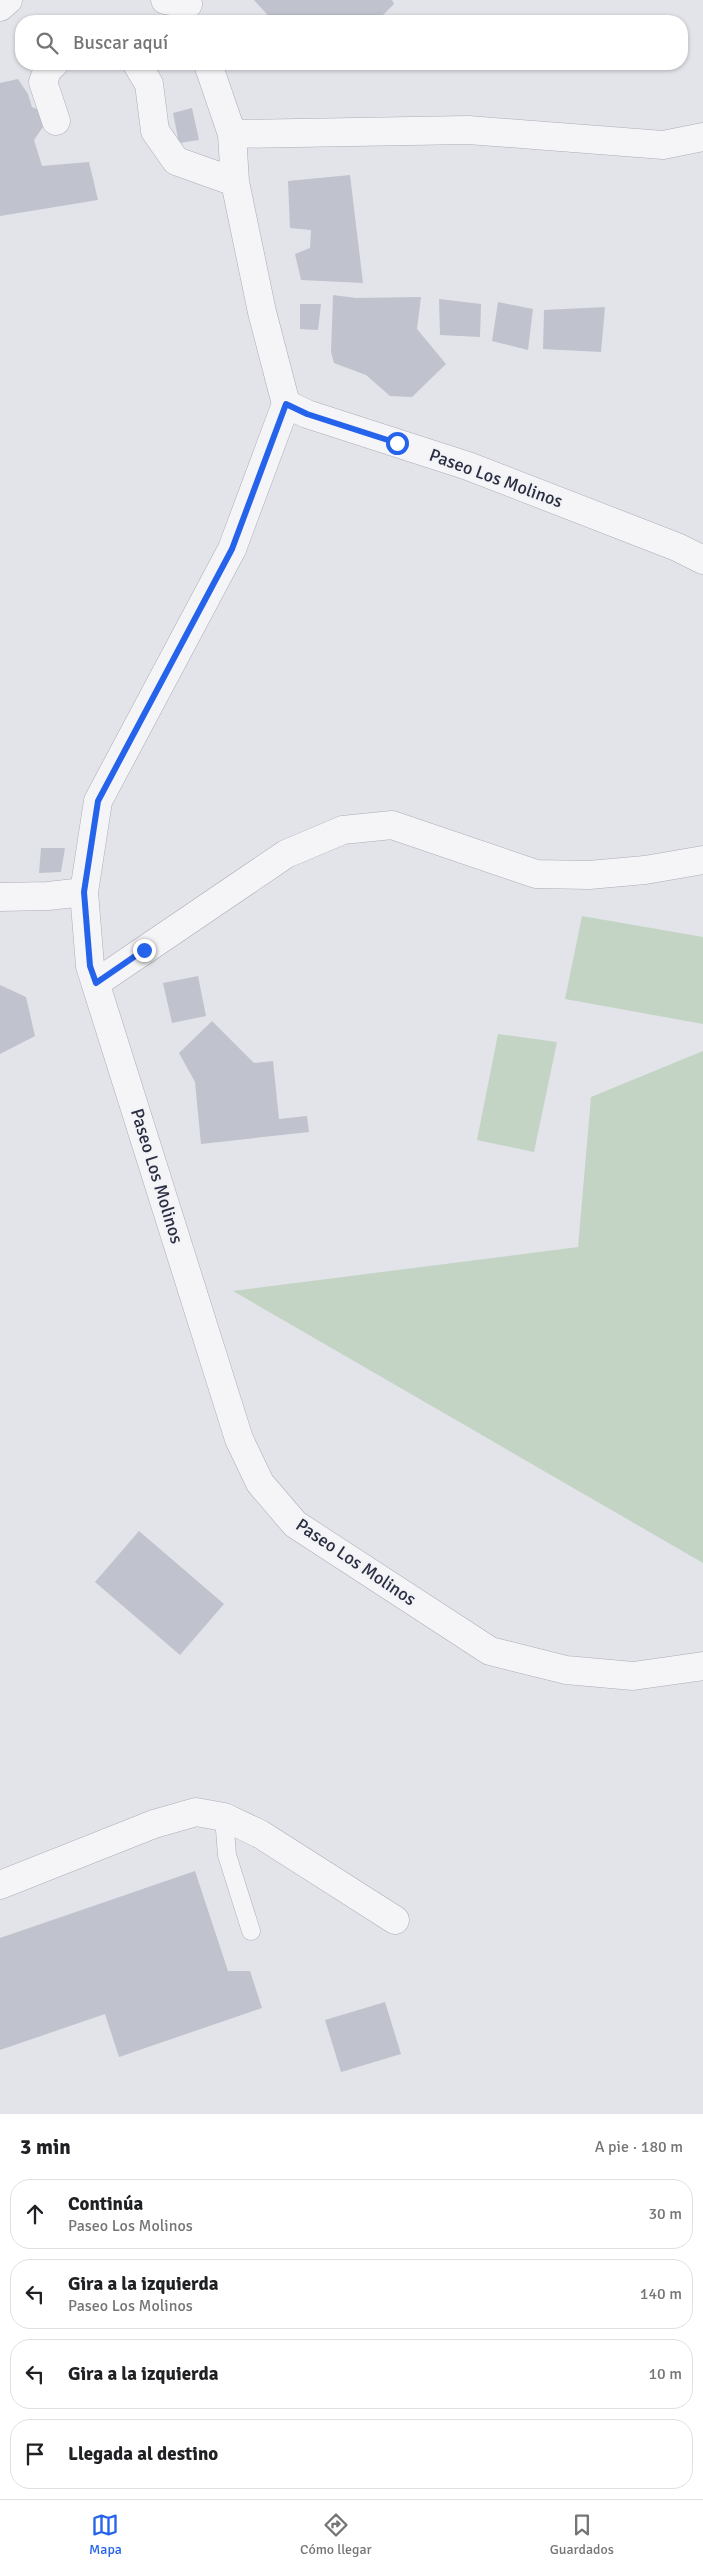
<!DOCTYPE html>
<html lang="es">
<head>
<meta charset="utf-8">
<style>
	:root { --surface:#fff; --page:#f6f6f6; --text:#202124; --muted:#757577; --line:#e0e0e0; --accent:#2563eb }
	body { margin:0; font-family:Signika,sans-serif; background:var(--page); color:var(--text) }
	.stop { position:absolute; width:15px; height:15px; margin:-11px; border:4px solid #2563eb; border-radius:50%; background:#fff }
	.stop.end { background:#2563eb; border-color:#fff; box-shadow:0 1px 5px #0008 }
	.list { margin:0; padding:0; list-style:none }
	h2 { display:flex; justify-content:space-between; align-items:center; height:65px; margin:0; padding:0 20px; font-size:21px }
	h2 small { font-size:16px; font-weight:400; color:var(--muted) }
	.list li { display:grid; grid-template-columns:32px 1fr auto; gap:15px; align-items:center; box-sizing:border-box; height:70px; margin:0 10px 10px; padding:0 10px; border:1px solid var(--line); border-radius:20px }
	.list b { display:block; font-size:19px; white-space:nowrap }
	.list p { margin:0; font-size:16px; white-space:nowrap; color:var(--muted) }
	.list em { font-size:16px; font-style:normal; color:var(--muted) }
	.icon { flex:none; width:28px; height:28px; fill:none; stroke:currentColor; stroke-width:2; stroke-linecap:round; stroke-linejoin:round }
	.map { position:relative; flex:none; width:703px; height:2114px; overflow:hidden }
	.search { position:absolute; background:var(--surface); box-shadow:0 1px 4px #0004; left:15px; right:15px; top:15px; height:55px; display:flex; align-items:center; gap:12px; box-sizing:border-box; padding:0 18px; border-radius:20px; color:var(--muted); font-size:19px }
	.sheet { height:385px; background:var(--surface) }
	nav { display:flex; justify-content:space-around; align-items:center; box-sizing:border-box; height:70px; border-top:1px solid var(--line); background:var(--surface); font-size:14px; color:var(--muted) }
	nav a { display:grid; justify-items:center; gap:2px }
	nav .on { color:var(--accent) }
	.map>svg:first-child { display:block }
	.green { fill:#c4d4c4 }
	.building { fill:#c0c2cd }
	.lines { fill:none; stroke-linecap:round; stroke-linejoin:round }
	.lane-casing { stroke:#abadb7; stroke-width:19 }
	.street-casing { stroke:#abadb7; stroke-width:29 }
	.lane { stroke:#f5f5f8; stroke-width:18 }
	.street { stroke:#f5f5f8; stroke-width:28 }
	.route { stroke:#2563eb; stroke-width:6 }
	.labels { text-anchor:middle; dominant-baseline:central; stroke-width:4; stroke-linejoin:round; paint-order:stroke }
	.street-label { font-size:18px; fill:#2b2e41; stroke:#f2f3f7 }
</style>
</head>
<body>
<div class="map">
<svg width="703" height="2114" viewBox="0 0 703 2114">
	<rect width="100%" height="100%" fill="#e2e4ea"/>
	<path class="green" d="M582,916L703,937V1024L565,999Z
		M498,1034L557,1042L534,1152L477,1140Z
		M703,1051V1563L233,1291L578,1247L591,1097Z"/>
	<path class="building" d="M254,0H392L394,4L377,21H273Z
		M18,79L28,94L32,107L41,111L45,124L34,140L42,166L89,162L98,200L0,216V83Z
		M192,108L199,140L179,143L173,113Z
		M350,175L363,283L301,280L295,254L310,248L311,230L290,228L288,181Z
		M333,295L356,298L421,297L417,329L446,364L412,397L390,396L366,375L334,363L331,352Z
		M439,299L481,304L480,337L440,335Z
		M498,302L533,309L528,350L492,341Z
		M300,304H321L318,330L300,329Z
		M605,307L601,352L543,349L544,310Z
		M41,848H65L61,872L39,873Z
		M198,976L206,1016L172,1023L163,983Z
		M0,985L26,997L35,1036L0,1054Z
		M212,1021L254,1063L273,1061L279,1119L307,1116L309,1132L201,1144L195,1082L179,1053Z
		M139,1531L224,1604L180,1655L95,1582Z
		M195,1871L228,1971H250L262,2008L119,2057L105,2014L0,2050V1938Z
		M385,2002L401,2054L341,2072L325,2020Z"/>
	<g class="lines">
		<defs>
			<path id="lane" d="M224,1817L227,1855L251,1931"/>
			<path id="street" d="M165,0L188,4
				M0,7L8,0
				M54,64L48,69L43,82L56,121
				M137,64L149,84L155,131L176,161L235,182
				M208,64L232,134L235,182L262,312L286,404L232,549L98,801L84,892L90,966L239,1439L260,1483L295,1524L490,1651L566,1670L633,1676L703,1666
				M232,134L468,130L663,145L703,137
				M286,404L307,414L468,466L677,547L703,560
				M0,897L48,896L84,892
				M96,983L286,854L343,830L392,825L536,874L589,875L645,870L703,860
				M0,1885L154,1824L196,1812L224,1817L260,1834L395,1920"/>
		</defs>
		<use href="#lane" class="lane-casing"/>
		<use href="#street" class="street-casing"/>
		<use href="#lane" class="lane"/>
		<use href="#street" class="street"/>
	</g>
	<g class="lines">
		<path class="route" d="M144,950L96,983L90,966L84,892L98,801L232,549L286,404L307,414L397,443"/>
	</g>
	<g class="labels">
		<g class="street-label">
			<text transform="translate(496 478) rotate(20)">Paseo Los Molinos</text>
			<text transform="translate(157 1176) rotate(73)">Paseo Los Molinos</text>
			<text transform="translate(356 1562) rotate(34)">Paseo Los Molinos</text>
		</g>
	</g>
</svg>
<div class="stop" style="left:397px;top:443px"></div>
<div class="stop end" style="left:144px;top:950px"></div>
<div class="search"><svg class="icon" aria-label="search" viewBox="0 0 24 24"><circle cx="10" cy="10" r="6"/><path d="M15 15l6 6"/></svg>Buscar aquí</div>
</div>
<section class="sheet">
<h2>3 min<small>A pie · 180 m</small></h2>
<ul class="list">
<li><svg class="icon" aria-label="ahead" viewBox="0 0 24 24"><path d="M12 20V5M6 11l6-6 6 6"/></svg><div><b>Continúa</b><p>Paseo Los Molinos</p></div><em>30 m</em></li>
<li><svg class="icon" aria-label="left" viewBox="0 0 24 24"><path d="M17 20v-9H6M10 6l-5 5 5 5"/></svg><div><b>Gira a la izquierda</b><p>Paseo Los Molinos</p></div><em>140 m</em></li>
<li><svg class="icon" aria-label="left" viewBox="0 0 24 24"><path d="M17 20v-9H6M10 6l-5 5 5 5"/></svg><div><b>Gira a la izquierda</b></div><em>10 m</em></li>
<li><svg class="icon" aria-label="arrive" viewBox="0 0 24 24"><path d="M6 21V4h12l-3 4 3 4H6"/></svg><div><b>Llegada al destino</b></div></li>
</ul>
</section>
<nav>
<a class="on"><svg class="icon" aria-label="map" viewBox="0 0 24 24"><path d="M3 6l6-2 6 2 6-2v14l-6 2-6-2-6 2zM9 4v14M15 6v14"/></svg>Mapa</a>
<a><svg class="icon" aria-label="directions" viewBox="0 0 24 24"><path d="M12 3l9 9-9 9-9-9zM9 14v-3h6M13 9l2 2-2 2"/></svg>Cómo llegar</a>
<a><svg class="icon" aria-label="saved" viewBox="0 0 24 24"><path d="M7 4h10v16l-5-4-5 4z"/></svg>Guardados</a>
</nav>
</body>
</html>
